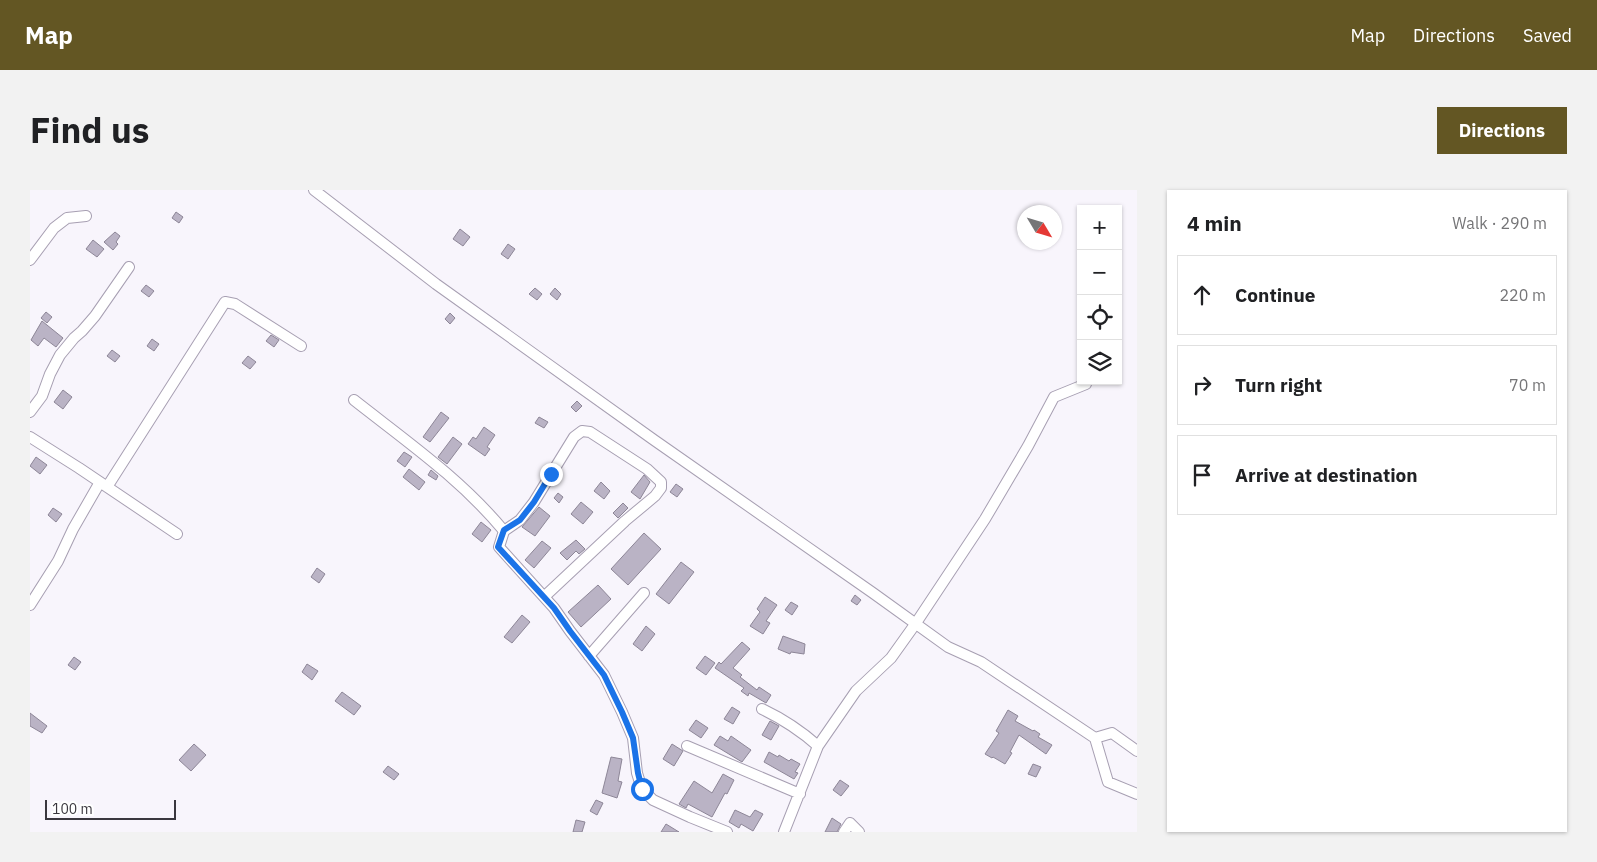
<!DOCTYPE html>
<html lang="en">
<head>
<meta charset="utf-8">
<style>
	:root { --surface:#fff; --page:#f2f2f2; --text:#202124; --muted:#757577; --line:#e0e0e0; --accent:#635623 }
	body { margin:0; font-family:"IBM Plex Sans",sans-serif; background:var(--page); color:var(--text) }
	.controls { position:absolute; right:15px; top:15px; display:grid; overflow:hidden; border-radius:0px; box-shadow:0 1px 4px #0004 }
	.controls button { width:45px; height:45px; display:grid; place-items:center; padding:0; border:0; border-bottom:1px solid var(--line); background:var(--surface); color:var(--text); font:25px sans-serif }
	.compass { position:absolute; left:987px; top:15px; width:45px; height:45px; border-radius:50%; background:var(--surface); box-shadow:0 1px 4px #0004; rotate:128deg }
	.scale { position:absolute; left:15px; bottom:12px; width:131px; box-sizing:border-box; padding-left:5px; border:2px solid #3a373e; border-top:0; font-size:14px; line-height:18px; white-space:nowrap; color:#3a373e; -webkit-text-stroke:4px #fff; paint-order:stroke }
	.stop { position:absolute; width:15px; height:15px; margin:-11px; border:4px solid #1a73e8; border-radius:50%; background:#fff }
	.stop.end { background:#1a73e8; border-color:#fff; box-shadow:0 1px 5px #0008 }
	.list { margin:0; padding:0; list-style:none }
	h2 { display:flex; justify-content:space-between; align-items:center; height:65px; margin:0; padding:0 20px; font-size:21px }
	h2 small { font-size:16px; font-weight:400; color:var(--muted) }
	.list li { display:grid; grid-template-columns:32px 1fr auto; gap:15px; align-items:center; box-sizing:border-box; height:80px; margin:0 10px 10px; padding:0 10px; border:1px solid var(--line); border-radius:0px }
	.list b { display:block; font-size:19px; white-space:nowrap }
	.list em { font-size:16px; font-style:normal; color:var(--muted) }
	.icon { flex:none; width:28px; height:28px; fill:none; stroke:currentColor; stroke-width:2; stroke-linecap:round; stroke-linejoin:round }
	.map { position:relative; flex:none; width:1107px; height:642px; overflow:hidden; border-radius:0px }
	header { display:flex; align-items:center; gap:30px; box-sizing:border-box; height:70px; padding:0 25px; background:var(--accent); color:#fff }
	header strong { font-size:24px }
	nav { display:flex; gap:28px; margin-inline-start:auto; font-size:18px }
	.intro { display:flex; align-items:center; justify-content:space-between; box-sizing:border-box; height:120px; padding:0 30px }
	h1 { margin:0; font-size:35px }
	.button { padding:12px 22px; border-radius:0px; background:var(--accent); color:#fff; font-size:18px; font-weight:700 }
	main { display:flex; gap:30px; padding:0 30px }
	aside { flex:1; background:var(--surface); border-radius:0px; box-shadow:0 1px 4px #0004 }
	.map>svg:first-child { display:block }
	.building { fill:#bab3c5; stroke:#8d8697 }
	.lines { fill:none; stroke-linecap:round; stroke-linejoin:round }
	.minor-casing { stroke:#a79fb2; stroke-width:12 }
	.minor { stroke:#fff; stroke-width:10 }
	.route { stroke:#1a73e8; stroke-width:6 }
</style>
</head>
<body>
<header>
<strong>Map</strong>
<nav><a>Map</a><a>Directions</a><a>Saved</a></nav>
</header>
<div class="intro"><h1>Find us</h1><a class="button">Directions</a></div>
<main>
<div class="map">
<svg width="1107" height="642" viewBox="0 0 1107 642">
	<rect width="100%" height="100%" fill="#f8f5fc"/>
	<path class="building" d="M146,22L153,27L149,33L142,28Z
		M430,39L440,47L433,56L423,49Z
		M85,42L90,46L86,52L88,54L83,60L74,52Z
		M63,50L74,59L67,67L56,59Z
		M478,54L485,59L478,69L471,64Z
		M116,95L124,101L119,107L111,101Z
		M505,98L512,104L507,110L499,104Z
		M525,98L531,104L527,110L520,104Z
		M16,122L22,127L17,133L11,128Z
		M420,123L425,128L420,134L415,129Z
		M12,131L33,148L26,157L14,148L8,156L1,150Z
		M241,145L249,150L244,157L236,151Z
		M122,149L129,154L124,161L117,156Z
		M82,160L90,166L85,172L77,166Z
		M218,166L226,172L220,179L212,173Z
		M33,200L42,207L33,219L24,212Z
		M547,211L552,216L546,222L541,217Z
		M411,222L419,228L400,252L393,247Z
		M509,227L518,232L514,238L505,233Z
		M454,237L465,245L457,257L460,259L455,266L438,254L443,247L446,249Z
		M423,247L432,254L417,274L408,267Z
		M374,262L382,267L375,277L367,271Z
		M6,267L17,275L10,284L0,276Z
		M379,279L395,292L389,300L373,287Z
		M401,280L408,286L406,290L398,285Z
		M614,285L620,292L610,309L601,302Z
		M571,292L580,301L574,309L564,301Z
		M646,294L653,299L647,307L640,302Z
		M528,303L533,307L529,313L524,308Z
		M551,312L563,322L553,334L541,324Z
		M593,313L598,318L588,328L583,323Z
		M509,317L520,326L505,346L492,337Z
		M23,318L32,324L26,332L18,325Z
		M451,332L461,340L452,352L442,344Z
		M614,343L631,359L598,395L581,379Z
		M546,350L555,359L549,364L546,361L537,370L530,363Z
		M512,351L521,358L504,378L495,370Z
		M651,372L664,382L639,414L626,404Z
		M287,378L295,384L289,393L281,387Z
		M568,395L581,409L551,437L538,422Z
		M825,405L831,410L827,415L821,411Z
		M735,407L747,415L736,431L740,433L733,444L720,436L730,422L727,419Z
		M761,412L768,416L762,425L755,420Z
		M492,425L500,432L482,453L474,447Z
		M616,436L625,444L612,461L603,454Z
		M753,446L775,454L774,464L761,462L760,464L748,459Z
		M712,452L720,459L703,478L712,485L710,487L727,500L729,497L741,505L736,513L719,503L718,506L711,501L714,498L685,478L689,472L691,474Z
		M675,466L685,473L676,485L666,478Z
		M44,467L51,472L45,480L38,475Z
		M277,474L288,481L282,490L272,482Z
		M312,502L331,516L324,525L305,511Z
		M702,517L710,522L703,534L694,529Z
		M978,520L988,526L985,531L1003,541L1004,540L1010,544L1008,547L1022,555L1016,564L989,545L980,562L982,563L975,574L963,567L962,568L955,564L969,543L966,541Z
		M0,523L17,536L12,543L0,536Z
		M666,530L678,538L671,548L659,540Z
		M740,531L749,536L741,550L732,545Z
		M690,546L698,551L701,546L721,560L712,572L684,555Z
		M164,554L176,565L161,581L149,570Z
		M642,554L653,561L644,576L633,569Z
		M739,562L748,567L749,565L759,571L761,569L770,574L765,582L768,583L764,589L734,572Z
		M581,567L592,569L588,591L592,592L587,608L572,603Z
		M1003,574L1011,577L1006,587L998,584Z
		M358,576L369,584L364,590L353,582Z
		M693,584L704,590L697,604L695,603L682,627L658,614L656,618L649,614L664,591L682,603Z
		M810,590L819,596L811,606L803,600Z
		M566,610L573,613L567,625L560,621Z
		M705,620L720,627L725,620L733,624L723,641L711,634L709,638L699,632Z
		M802,628L811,634L807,642H795Z
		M546,630L555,632L552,642H543Z
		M636,634L649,642H631Z"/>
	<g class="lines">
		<defs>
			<path id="minor" d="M284,0L406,94L624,250L843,403L918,457L951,472L1065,548L1082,543L1107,561
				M0,70L24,38L37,28L56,26
				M324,210C376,251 431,289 474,341L469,357L524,418L540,441L574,485L592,522L603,548L607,583L612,599L623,610L660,627L697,642
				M0,222L12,206L20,184L30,165L44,148L52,141L65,126L99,77
				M0,247L49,278L147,344
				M77,297L195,112L205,114L271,156
				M474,341L490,330L504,312L544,247L552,241L560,242L617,279L631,292V298L625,306L595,331L515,406
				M0,415L28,371L43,339L70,292
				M559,466L614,403
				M732,519C753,529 770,540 788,556
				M1065,548L1078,592L1107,604
				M657,556L770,604
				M754,642L788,556L826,501L861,468L886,433L955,329L998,256L1024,207L1056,194
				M814,642L820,633L829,642"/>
		</defs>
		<use href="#minor" class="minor-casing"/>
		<use href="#minor" class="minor"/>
	</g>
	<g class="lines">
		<path class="route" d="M521,284L504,312L490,330L474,340L468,357L524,418L540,441L574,485L592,522L603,548L608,583L612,599"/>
	</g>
</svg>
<div class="controls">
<button>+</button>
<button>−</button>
<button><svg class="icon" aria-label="locate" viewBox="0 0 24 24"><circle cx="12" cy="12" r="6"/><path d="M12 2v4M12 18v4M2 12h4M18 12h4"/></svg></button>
<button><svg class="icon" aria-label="layers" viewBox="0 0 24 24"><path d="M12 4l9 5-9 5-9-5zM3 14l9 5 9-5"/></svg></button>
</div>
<svg class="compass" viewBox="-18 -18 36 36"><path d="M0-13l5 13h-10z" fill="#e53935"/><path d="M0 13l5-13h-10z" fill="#757577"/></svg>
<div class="scale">100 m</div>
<div class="stop" style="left:612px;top:599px"></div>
<div class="stop end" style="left:521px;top:284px"></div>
</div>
<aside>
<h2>4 min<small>Walk · 290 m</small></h2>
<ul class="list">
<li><svg class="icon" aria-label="ahead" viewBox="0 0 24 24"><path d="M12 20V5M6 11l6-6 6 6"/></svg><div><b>Continue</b></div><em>220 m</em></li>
<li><svg class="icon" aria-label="right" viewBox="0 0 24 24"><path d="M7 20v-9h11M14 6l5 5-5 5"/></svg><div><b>Turn right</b></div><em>70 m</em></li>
<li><svg class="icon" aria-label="arrive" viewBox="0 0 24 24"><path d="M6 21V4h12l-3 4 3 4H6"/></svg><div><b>Arrive at destination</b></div></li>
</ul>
</aside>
</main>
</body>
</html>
